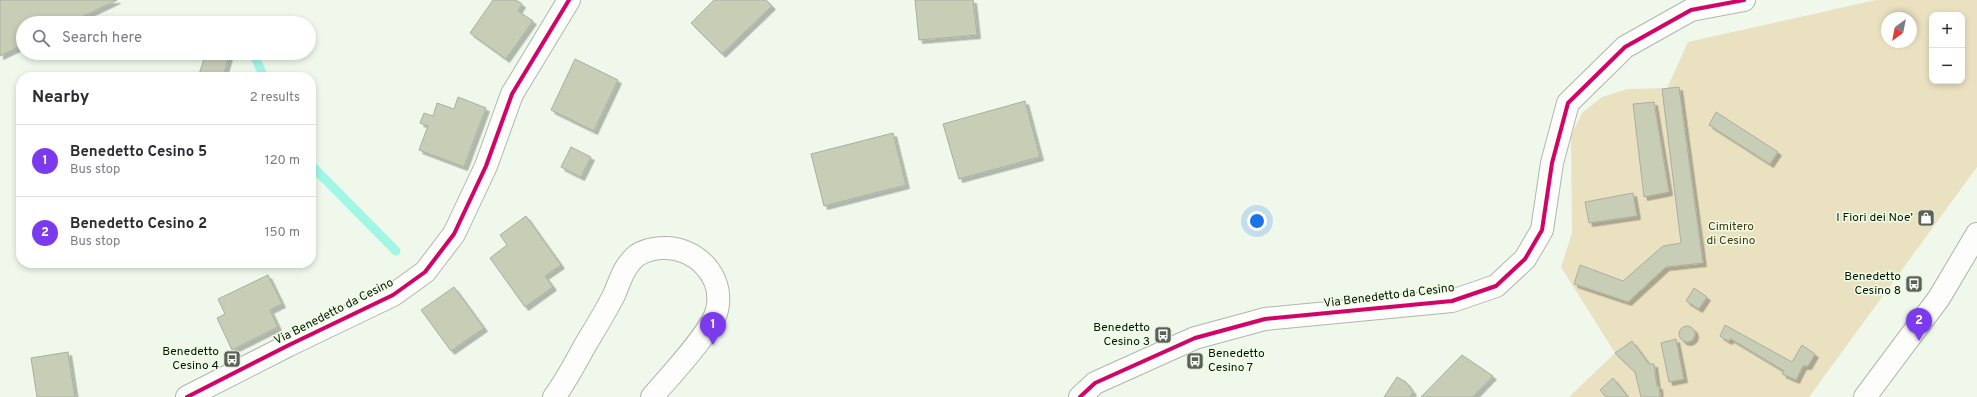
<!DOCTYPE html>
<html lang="en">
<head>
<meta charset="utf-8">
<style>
	:root { --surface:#fff; --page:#f2f2f3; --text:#2b2b33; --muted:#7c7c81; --line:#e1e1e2; --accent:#7c3aed }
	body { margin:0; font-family:Overpass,sans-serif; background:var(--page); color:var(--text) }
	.controls { position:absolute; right:12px; top:12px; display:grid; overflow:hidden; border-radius:8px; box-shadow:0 2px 6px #0003 }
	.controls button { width:36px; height:36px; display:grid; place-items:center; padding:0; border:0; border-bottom:1px solid var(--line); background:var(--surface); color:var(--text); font:20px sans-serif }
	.compass { position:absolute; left:1881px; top:12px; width:36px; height:36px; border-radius:50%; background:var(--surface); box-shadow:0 2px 6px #0003; rotate:212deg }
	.you { position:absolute; left:1257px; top:221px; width:14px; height:14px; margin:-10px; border:3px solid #fff; border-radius:50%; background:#1a73e8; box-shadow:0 0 0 6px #1a73e833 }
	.badge { display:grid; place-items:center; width:26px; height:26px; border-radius:50%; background:var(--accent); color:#fff; font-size:13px; font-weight:700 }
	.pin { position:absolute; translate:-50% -33px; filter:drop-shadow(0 1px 2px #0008) }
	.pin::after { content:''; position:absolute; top:21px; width:14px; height:12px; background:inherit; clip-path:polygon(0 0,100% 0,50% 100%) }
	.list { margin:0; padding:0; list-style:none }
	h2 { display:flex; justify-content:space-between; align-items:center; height:52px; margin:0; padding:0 16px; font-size:17px }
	h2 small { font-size:13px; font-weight:400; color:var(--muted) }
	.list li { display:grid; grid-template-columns:26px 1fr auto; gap:12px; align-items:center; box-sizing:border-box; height:72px; padding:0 16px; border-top:1px solid var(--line) }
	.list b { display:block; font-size:15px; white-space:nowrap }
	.list p { margin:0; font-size:13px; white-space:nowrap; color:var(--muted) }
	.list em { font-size:13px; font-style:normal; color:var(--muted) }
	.icon { flex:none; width:22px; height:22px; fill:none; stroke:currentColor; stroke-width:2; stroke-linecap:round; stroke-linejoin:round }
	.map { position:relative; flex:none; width:1977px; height:397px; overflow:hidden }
	.search { position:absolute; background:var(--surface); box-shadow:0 2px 6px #0003; left:16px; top:16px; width:300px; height:44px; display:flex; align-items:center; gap:10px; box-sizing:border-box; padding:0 14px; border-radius:22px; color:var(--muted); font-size:15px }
	.panel { position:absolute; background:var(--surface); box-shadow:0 2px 6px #0003; left:16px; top:72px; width:300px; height:196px; border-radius:16px }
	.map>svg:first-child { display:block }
	.green { fill:#eae1c0; fill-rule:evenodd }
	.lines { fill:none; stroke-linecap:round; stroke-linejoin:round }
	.stream { stroke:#a1f6e6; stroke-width:9 }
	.building { fill:#c8cdb6; stroke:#aaaea2; filter:url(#shadow) }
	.tertiary-casing { stroke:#afb7ab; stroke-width:24 }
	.tertiary { stroke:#fdfefc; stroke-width:22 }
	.cycleway-casing { stroke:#eefee5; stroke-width:6 }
	.cycleway { stroke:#d6006c; stroke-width:4 }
	.labels { text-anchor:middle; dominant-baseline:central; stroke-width:3; stroke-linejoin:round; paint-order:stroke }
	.poi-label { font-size:12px; fill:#0a1107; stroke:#eefee5; text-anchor:end }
	.park-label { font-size:12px; fill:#463713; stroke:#eefee5 }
	.street-label { font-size:12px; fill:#0a1107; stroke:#eefee5 }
</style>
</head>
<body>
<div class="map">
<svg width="1977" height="397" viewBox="0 0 1977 397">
	<defs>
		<filter id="shadow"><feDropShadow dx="3.5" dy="3.5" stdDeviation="0" flood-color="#0004"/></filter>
	</defs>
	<rect width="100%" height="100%" fill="#eff8eb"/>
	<path class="green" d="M1876,0H1977V167L1809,397H1569L1615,353L1561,267L1572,233L1571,136L1582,113L1602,97L1628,89L1667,88L1688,42ZM1932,15H1962V81H1932ZM1887,18H1911V42H1887Z"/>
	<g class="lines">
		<path class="stream" d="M253,53L264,77
			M311,165L396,251"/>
	</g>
	<path class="building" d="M0,0H117L69,23H23V45L0,56Z
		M493,0H516L522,4L518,11L533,21L506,59L470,33Z
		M714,0H766L772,6L722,54L691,23Z
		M915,0H973L977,35L919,40Z
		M206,53H220L229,56L223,77H208L199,74Z
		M575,59L618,80L594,131L551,110Z
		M1679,87L1703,263L1666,267L1628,302L1574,284L1580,265L1623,281L1663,246L1681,243L1662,89Z
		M458,97L486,108L464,167L419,150L428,126L420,123L424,113L433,116L437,103L454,109Z
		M1025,101L1040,157L959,179L943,124Z
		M1654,102L1669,192L1644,197L1633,104Z
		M1716,112L1778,152L1770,164L1709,125Z
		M893,133L906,185L824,206L811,154Z
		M571,147L591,157L581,177L561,167Z
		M1633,193L1637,216L1589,223L1585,202Z
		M526,216L561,265L545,276L553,287L525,307L490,258L507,245L500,235Z
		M268,275L282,304L270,310L278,327L232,350L217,318L225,314L218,299Z
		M454,287L484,328L451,351L421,310Z
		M1694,288L1707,297L1699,309L1686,301Z
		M1725,325L1792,362L1802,345L1815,354L1808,366H1803L1796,380L1782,374L1784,371L1731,339L1728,341L1720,336Z
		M1679 334a8 8 0 1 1 16 0a8 8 0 1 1-16 0Z
		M1676,339L1684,379L1669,382L1661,343Z
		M1632,341L1649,364H1654L1657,386H1659L1660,397H1641L1635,372L1615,353Z
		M68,352L75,397H37L31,358Z
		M1462,355L1493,376L1473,397H1421Z
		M1397,377L1406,382L1413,392L1410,397H1384Z
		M1613,378L1628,397H1606L1600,390Z"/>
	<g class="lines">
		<defs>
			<path id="tertiary" d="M187,397L289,345L393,295L425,272L454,234L486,166L512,94L569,0
				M554,397C567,380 576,361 587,342C596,327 606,311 614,295C621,279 623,268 636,256C643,251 654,248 662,248C695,246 725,276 717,310C712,332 668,378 652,397
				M1080,397L1095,383L1195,338L1265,319L1452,301L1496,286L1525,259L1542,230L1552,163L1568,103L1625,47L1691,10L1744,0
				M1865,397L1939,298L1977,234"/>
		</defs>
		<use href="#tertiary" class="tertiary-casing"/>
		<use href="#tertiary" class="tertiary"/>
		<defs>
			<path id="cycleway" d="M187,397L289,345L393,295L425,272L454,234L486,166L512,94L569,0
				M1080,397L1095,383L1195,338L1265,319L1452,301L1496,286L1525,259L1542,230L1552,163L1568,103L1625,47L1691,10L1744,0"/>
		</defs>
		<use href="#cycleway" class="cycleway-casing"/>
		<use href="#cycleway" class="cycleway"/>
	</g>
	<defs>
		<symbol id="shop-square" viewBox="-11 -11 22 22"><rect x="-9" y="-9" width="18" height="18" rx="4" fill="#5a6257" stroke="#eefee5"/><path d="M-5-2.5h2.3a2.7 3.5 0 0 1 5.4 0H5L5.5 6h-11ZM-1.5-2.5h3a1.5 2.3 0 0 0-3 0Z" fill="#fff"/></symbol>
		<symbol id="bus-square" viewBox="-11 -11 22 22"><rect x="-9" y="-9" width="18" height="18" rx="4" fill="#5a6257" stroke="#eefee5"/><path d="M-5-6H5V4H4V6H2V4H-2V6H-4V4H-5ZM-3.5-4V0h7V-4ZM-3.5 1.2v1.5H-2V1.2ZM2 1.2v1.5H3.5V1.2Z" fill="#fff"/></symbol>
	</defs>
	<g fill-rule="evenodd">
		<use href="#shop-square" x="1916" y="208" width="20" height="20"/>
		<use href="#bus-square" x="1904" y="274" width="20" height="20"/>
		<use href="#bus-square" x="1153" y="325" width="20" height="20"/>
		<use href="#bus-square" x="222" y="349" width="20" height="20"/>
		<use href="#bus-square" x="1185" y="351" width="20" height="20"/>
	</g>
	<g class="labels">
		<g class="poi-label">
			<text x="1913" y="218">I Fiori dei Noe’</text>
			<text x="1901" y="277">Benedetto<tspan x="1901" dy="14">Cesino 8</tspan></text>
			<text x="1150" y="328">Benedetto<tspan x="1150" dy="14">Cesino 3</tspan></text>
			<text x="219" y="352">Benedetto<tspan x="219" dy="14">Cesino 4</tspan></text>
			<text x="1208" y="354" text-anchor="start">Benedetto<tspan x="1208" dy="14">Cesino 7</tspan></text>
		</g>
		<g class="park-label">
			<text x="1731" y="227">Cimitero<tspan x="1731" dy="14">di Cesino</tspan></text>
		</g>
		<g class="street-label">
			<text transform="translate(1389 296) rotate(-7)">Via Benedetto da Cesino</text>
			<text transform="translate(334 312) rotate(-27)">Via Benedetto da Cesino</text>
		</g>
	</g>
</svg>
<div class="controls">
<button>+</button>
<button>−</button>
</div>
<svg class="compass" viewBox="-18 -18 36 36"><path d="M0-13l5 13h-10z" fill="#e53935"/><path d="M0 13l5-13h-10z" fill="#7c7c81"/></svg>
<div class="you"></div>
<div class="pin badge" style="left:713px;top:345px">1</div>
<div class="pin badge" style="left:1919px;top:341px">2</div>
<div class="search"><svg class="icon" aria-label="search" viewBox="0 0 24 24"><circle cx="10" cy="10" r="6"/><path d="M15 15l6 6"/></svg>Search here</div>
<section class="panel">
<h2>Nearby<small>2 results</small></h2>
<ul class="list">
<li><span class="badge">1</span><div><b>Benedetto Cesino 5</b><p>Bus stop</p></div><em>120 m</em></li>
<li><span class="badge">2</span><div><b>Benedetto Cesino 2</b><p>Bus stop</p></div><em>150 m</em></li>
</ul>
</section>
</div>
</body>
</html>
